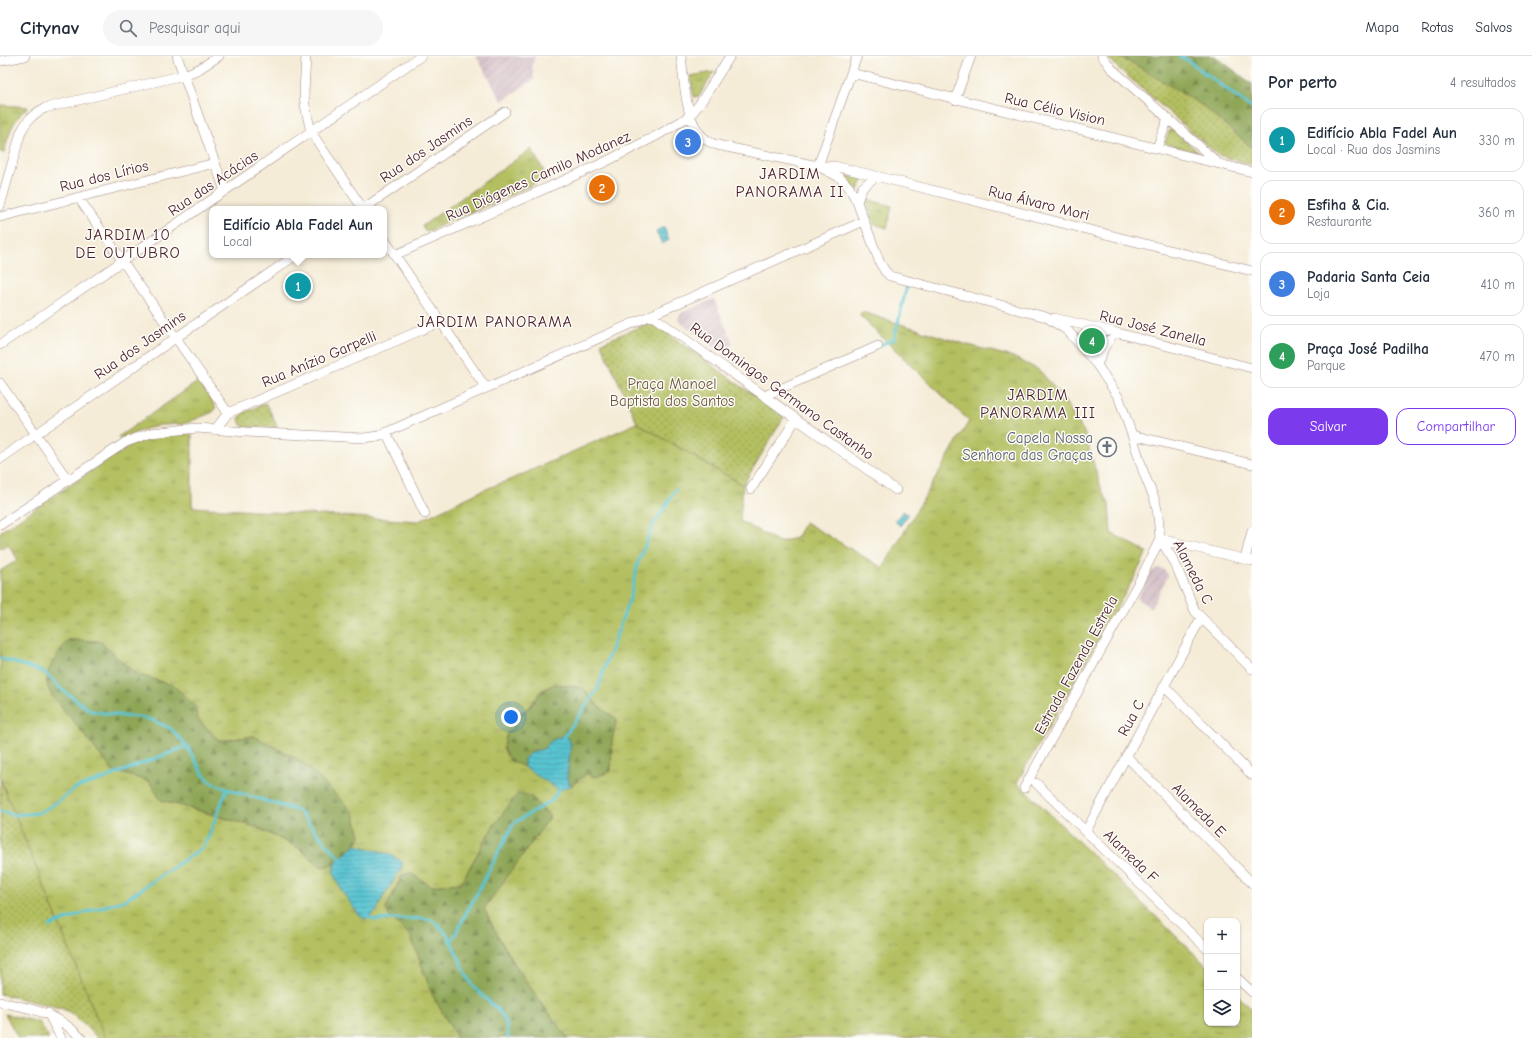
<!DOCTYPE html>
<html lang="pt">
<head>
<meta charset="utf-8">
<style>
	:root { --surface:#fff; --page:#f6f6f7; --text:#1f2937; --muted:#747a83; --line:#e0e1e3; --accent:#7c3aed }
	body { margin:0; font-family:"Comic Neue",sans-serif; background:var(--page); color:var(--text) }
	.controls { position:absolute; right:12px; bottom:12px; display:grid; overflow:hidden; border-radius:8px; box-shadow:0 1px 3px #0004 }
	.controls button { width:36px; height:36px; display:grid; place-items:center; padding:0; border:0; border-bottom:1px solid var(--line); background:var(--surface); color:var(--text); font:20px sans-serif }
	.you { position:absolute; left:511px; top:661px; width:14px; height:14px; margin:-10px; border:3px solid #fff; border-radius:50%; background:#1a73e8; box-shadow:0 0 0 6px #1a73e833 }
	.badge { display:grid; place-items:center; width:26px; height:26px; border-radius:50%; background:var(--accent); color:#fff; font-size:13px; font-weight:700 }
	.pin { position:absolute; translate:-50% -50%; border:2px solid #fff; box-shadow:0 1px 4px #0006 }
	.popup { position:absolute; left:209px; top:150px; width:178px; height:52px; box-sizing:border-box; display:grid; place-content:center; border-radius:8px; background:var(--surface); filter:drop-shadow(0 1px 3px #0005); font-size:13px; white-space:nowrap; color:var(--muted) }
	.popup b { font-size:15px; color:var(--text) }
	.popup::after { content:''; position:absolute; left:50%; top:100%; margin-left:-8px; border:8px solid transparent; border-top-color:var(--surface) }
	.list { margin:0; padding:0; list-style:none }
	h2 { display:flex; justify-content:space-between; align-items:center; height:52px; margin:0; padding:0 16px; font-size:17px }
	h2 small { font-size:13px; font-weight:400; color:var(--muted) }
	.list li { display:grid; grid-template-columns:26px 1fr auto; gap:12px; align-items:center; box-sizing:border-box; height:64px; margin:0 8px 8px; padding:0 8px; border:1px solid var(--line); border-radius:12px }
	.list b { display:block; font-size:15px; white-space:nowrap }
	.list p { margin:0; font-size:13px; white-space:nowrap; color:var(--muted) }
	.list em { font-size:13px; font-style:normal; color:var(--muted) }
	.actions { display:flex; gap:8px; padding:12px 16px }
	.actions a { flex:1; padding:9px 0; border:1px solid var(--accent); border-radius:12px; text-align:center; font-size:14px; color:var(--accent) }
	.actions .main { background:var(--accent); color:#fff }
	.icon { flex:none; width:22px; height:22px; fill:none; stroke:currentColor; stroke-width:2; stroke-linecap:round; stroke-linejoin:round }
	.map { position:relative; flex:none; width:1252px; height:982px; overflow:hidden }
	header { display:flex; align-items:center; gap:24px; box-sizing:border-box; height:56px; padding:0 20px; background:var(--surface); border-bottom:1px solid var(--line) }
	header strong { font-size:19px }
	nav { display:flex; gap:22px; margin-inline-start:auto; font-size:14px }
	.search { width:280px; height:36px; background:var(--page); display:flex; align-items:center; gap:10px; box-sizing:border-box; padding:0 14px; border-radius:22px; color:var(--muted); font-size:15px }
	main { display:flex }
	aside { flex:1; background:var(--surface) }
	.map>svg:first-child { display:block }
	.industrial { fill:url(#industrial-furrows) }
	.grass { fill:url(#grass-tufts); stroke:#7e6f46; fill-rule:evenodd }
	.forest { fill:url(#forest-firs); stroke:#6c6241 }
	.park { fill:url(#park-dots); stroke:#7e6f46 }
	.water { fill:url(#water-rules); stroke:#51727e }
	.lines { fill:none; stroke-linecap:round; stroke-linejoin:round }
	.stream { stroke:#58c4d1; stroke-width:3 }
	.minor-casing { stroke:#a08681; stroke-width:10 }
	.minor { stroke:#fff; stroke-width:9 }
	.labels { text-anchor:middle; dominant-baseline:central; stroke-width:3; stroke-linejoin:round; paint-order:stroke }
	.street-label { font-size:15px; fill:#4a1f2b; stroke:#fdfcf7 }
	.park-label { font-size:15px; fill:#6f573e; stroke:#fdfcf7 }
	.worship-label { font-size:15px; fill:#5b616d; stroke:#fdfcf7; text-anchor:end }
	.neighbourhood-label { font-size:16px; letter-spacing:1px; fill:#4a1f2b; stroke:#fdfcf7 }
</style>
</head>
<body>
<header>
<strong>Citynav</strong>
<div class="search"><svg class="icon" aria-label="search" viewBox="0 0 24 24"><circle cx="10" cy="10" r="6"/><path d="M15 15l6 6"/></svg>Pesquisar aqui</div>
<nav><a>Mapa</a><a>Rotas</a><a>Salvos</a></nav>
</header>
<main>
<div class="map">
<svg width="1252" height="982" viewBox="0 0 1252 982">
	<defs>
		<pattern id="industrial-furrows" width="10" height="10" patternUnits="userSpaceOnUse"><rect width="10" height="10" fill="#d2bdc5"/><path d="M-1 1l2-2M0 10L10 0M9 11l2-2" fill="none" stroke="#b6a2a9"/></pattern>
		<pattern id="grass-tufts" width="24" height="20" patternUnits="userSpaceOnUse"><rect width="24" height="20" fill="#b3bf61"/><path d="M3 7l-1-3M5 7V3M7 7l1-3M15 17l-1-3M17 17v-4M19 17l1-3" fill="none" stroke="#949b50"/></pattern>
		<pattern id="forest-firs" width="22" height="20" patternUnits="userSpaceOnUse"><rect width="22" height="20" fill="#8ea657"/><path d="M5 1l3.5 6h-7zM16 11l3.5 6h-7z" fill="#768748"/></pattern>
		<pattern id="park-dots" width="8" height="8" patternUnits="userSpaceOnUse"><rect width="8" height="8" fill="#b3bf61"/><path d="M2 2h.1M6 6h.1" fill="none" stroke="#949b50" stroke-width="1.8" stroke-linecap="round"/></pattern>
		<pattern id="water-rules" width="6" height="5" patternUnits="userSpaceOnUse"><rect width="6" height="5" fill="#58c4d1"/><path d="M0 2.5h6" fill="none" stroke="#4b9faa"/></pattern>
	</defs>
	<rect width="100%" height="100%" fill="#fdfcf7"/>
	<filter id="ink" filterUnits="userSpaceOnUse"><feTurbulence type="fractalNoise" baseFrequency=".025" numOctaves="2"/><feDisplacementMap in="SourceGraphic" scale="8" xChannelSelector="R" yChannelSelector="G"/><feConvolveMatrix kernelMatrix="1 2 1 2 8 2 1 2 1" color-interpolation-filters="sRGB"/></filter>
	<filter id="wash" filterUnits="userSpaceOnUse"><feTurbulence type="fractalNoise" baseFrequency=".012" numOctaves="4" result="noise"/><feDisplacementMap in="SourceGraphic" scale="16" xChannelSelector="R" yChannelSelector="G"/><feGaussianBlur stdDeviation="0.9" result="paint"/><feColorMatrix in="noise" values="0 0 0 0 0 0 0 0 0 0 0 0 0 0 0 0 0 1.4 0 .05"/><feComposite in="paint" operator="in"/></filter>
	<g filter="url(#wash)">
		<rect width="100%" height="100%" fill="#f5ecd7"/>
		<path class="industrial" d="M476,0H535L532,9L534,23L502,45Z
			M714,243L733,288L719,295L681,267L678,263L681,257Z
			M1158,512L1163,513L1168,519L1151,552L1137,543L1150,517Z"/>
		<path class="grass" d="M714,16L699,40L694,41L690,20Z
			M0,49L28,51C12,65 9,77 4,97L0,96Z
			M1170,74H1174L1199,97L1166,88L1165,85Z
			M531,93L548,122L426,176L422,170Z
			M866,143L892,150L887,172L874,168Z
			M862,256L961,287L1013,301L1039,314L1059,337L1071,355L1084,376L1102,435L1109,448L1111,477L1147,496L1135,520L1017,726L1207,910V967H1237V939L1252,953V982H568C536,941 507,900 484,853L497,834L492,772L461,827L431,830L410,817L402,819L386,853L389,860L411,880L432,938L457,982H105L0,722V515L18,504L8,488L0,493V476L127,391C148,380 169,378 192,378V451L419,465L481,435L514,422L637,367L743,429L740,465L779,486L796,482L805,466L883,512L969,365L859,259ZM68,584L99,585L136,618L197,662L219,685L254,680L320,811L299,792L256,771L161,744L149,725L113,715L59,647L51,639ZM555,628L583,632L598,650L617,663L612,683L611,715L586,718L572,729L509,704L507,677L514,671L521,657L531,650L541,635Z
			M199,325L215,350V353L213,356L184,368L160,369L145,373L120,383L118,381Z
			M5,958L39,966L49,982H18Z"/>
		<path class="forest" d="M1116,0H1215L1252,28V92L1203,50L1134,8Z
			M68,584L99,585L136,618L173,629L196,651L197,662L219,685L254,680L303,706L354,757L360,780L356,789L341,801L334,809L320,811L299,792L256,771L161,744L149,725L113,715L59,647C34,625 53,606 68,584Z
			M555,628L583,632L598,650L617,663L612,683L611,715L596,721L586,718L571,730L567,721L571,688L551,685L543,693L531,696L524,703V711L509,704L503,692L507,677L514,671L521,657L531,650L541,635Z
			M518,737L531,740L550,761L484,853C506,900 536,941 568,982H457L432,938L411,880L389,860L386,853L402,820L410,817L431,830L461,827L492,772Z"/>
		<path class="park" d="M1107,0H1116L1134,8L1203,50L1252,92V109L1218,99L1116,10Z
			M845,119L864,123L857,136Z
			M646,268H651L656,269L784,361L743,429L637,367L601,287Z
			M1080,275L1100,281L1103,283L1098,296L1095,298L1092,297L1075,280V276Z
			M266,347L278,372L246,371L241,369L239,363L243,357Z
			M0,722L105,982H98L71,957L61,952L0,938Z"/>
		<path class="water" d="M664,171L669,184L662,188L656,175Z
			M903,455L908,459L900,470L895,465Z
			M566,678L571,688L567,721L571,730L559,734L524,711V703L531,696L543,693L551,685Z
			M356,789L389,798L402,806V811L384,839L376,856L365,863L359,859C352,849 328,820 335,808C340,800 349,795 356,789Z"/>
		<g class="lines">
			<path class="stream" d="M1179,0L1186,3L1249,50H1252
				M880,289L894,283L908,225
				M0,602L44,616L61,633L91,655L123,660L140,661L152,664L170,672L187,690L203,718L211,726L227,733L299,755L321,782L342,804
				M565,682L566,678L598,633L605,610L630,542L638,507L653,470L676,433
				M0,755L14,759L38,757L53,749L76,732L103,723L187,690
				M367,858L368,861L374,864C384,864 422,861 429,863C452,872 459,910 472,928C480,940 494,948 502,959C507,967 508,973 508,982
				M50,870L86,856L125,844L202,792L208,782L227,733
				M451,886L514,767L551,745L559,734L560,731"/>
		</g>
	</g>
	<g filter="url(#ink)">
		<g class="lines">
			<defs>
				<path id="minor" d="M177,0L225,135
					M306,0L304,37L305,49L311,76L363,153
					M681,0C685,28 684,80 717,89L818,110L839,121L849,131L857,146L880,207L885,215L890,220L1046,261L1068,275L1097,309L1119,342L1132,379L1144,418L1155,444L1158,459L1160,483L1140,524L1024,732
					M1102,0L1111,12L1217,106
					M0,5L25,0
					M851,17L1252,116
					M955,44L971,0
					M1157,92L1168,62
					M818,110L857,0
					M821,110H834L876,120L1252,215
					M78,141L228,357
					M857,146L862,132L876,120
					M0,150L21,76C27,64 33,58 45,52L184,19L199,13L219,0
					M363,153L505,56
					M0,161L215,107
					M384,183L486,332
					M395,199L601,108L658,79L690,60L701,46L730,0
					M651,259L896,434
					M1054,262L1114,276L1252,312
					M0,289L421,0
					M1097,309L1104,292L1114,276
					M0,327L68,424
					M764,340L878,290
					M215,374L228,357L440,266
					M386,376L425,458
					M1132,379L1252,408
					M0,403L296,199
					M751,433L796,363
					M0,469L126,386L151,377L197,372L246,376L364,382L378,380L864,165
					M1160,483L1174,505L1195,555L1252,613
					M1160,483L1252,505
					M1245,503L1252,475
					M1164,630L1252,719
					M1126,700L1252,827
					M1036,727L1207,893
					M1086,775L1201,562
					M1237,922L1252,936
					M0,946C34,953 56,956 81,982
					M48,957L61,982"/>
			</defs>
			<use href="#minor" class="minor-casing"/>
			<use href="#minor" class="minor"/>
		</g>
	</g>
	<defs>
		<symbol id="church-ring" viewBox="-11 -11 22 22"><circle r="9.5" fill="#fdfcf7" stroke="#6b7280" stroke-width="1.5"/><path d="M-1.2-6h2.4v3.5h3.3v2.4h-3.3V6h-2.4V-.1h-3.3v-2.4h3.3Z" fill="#6b7280"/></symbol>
	</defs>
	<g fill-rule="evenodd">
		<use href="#church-ring" x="1096" y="380" width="22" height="22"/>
	</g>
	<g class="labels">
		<g class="street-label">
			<text transform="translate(1055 53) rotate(13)">Rua Célio Vision</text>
			<text transform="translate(426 93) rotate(-34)">Rua dos Jasmins</text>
			<text transform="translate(104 120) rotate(-14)">Rua dos Lírios</text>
			<text transform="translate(538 120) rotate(-24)">Rua Diógenes Camilo Modanez</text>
			<text transform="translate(213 127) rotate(-34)">Rua das Acácias</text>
			<text transform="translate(1039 147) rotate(14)">Rua Álvaro Mori</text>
			<text transform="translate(1153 272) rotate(14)">Rua José Zanella</text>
			<text transform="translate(140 289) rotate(-35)">Rua dos Jasmins</text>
			<text transform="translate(319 303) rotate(-23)">Rua Anízio Garpelli</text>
			<text transform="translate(782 335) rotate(36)">Rua Domingos Germano Castanho</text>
			<text transform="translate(1193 516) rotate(63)">Alameda C</text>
			<text transform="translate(1076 609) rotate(-61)">Estrada Fazenda Estrela</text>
			<text transform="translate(1131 662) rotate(-62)">Rua C</text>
			<text transform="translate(1199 754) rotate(45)">Alameda E</text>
			<text transform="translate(1131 800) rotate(44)">Alameda F</text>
		</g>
		<g class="park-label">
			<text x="672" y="328">Praça Manoel<tspan x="672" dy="17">Baptista dos Santos</tspan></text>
		</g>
		<g class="worship-label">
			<text x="1093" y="382">Capela Nossa<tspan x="1093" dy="17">Senhora das Graças</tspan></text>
		</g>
		<g class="neighbourhood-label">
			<text x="790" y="118">JARDIM<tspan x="790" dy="18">PANORAMA II</tspan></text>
			<text x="128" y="179">JARDIM 10<tspan x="128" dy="18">DE OUTUBRO</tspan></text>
			<text x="495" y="266">JARDIM PANORAMA</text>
			<text x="1038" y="339">JARDIM<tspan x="1038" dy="18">PANORAMA III</tspan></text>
		</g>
	</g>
</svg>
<div class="controls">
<button>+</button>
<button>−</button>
<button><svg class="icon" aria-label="layers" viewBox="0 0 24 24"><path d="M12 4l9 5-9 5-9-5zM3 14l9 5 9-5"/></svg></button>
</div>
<div class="you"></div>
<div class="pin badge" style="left:298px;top:230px;background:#0f9aa8">1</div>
<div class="popup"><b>Edifício Abla Fadel Aun</b>Local</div>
<div class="pin badge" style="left:602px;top:132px;background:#e8710a">2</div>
<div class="pin badge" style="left:688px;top:86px;background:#3f7fe0">3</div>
<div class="pin badge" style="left:1092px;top:285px;background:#2e9e5b">4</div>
</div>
<aside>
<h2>Por perto<small>4 resultados</small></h2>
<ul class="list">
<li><span class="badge" style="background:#0f9aa8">1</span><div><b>Edifício Abla Fadel Aun</b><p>Local · Rua dos Jasmins</p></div><em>330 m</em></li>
<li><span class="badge" style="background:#e8710a">2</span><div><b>Esfiha &amp; Cia.</b><p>Restaurante</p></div><em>360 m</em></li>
<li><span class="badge" style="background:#3f7fe0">3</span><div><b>Padaria Santa Ceia</b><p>Loja</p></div><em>410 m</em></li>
<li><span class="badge" style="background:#2e9e5b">4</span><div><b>Praça José Padilha</b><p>Parque</p></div><em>470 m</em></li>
</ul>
<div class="actions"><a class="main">Salvar</a><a>Compartilhar</a></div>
</aside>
</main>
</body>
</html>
